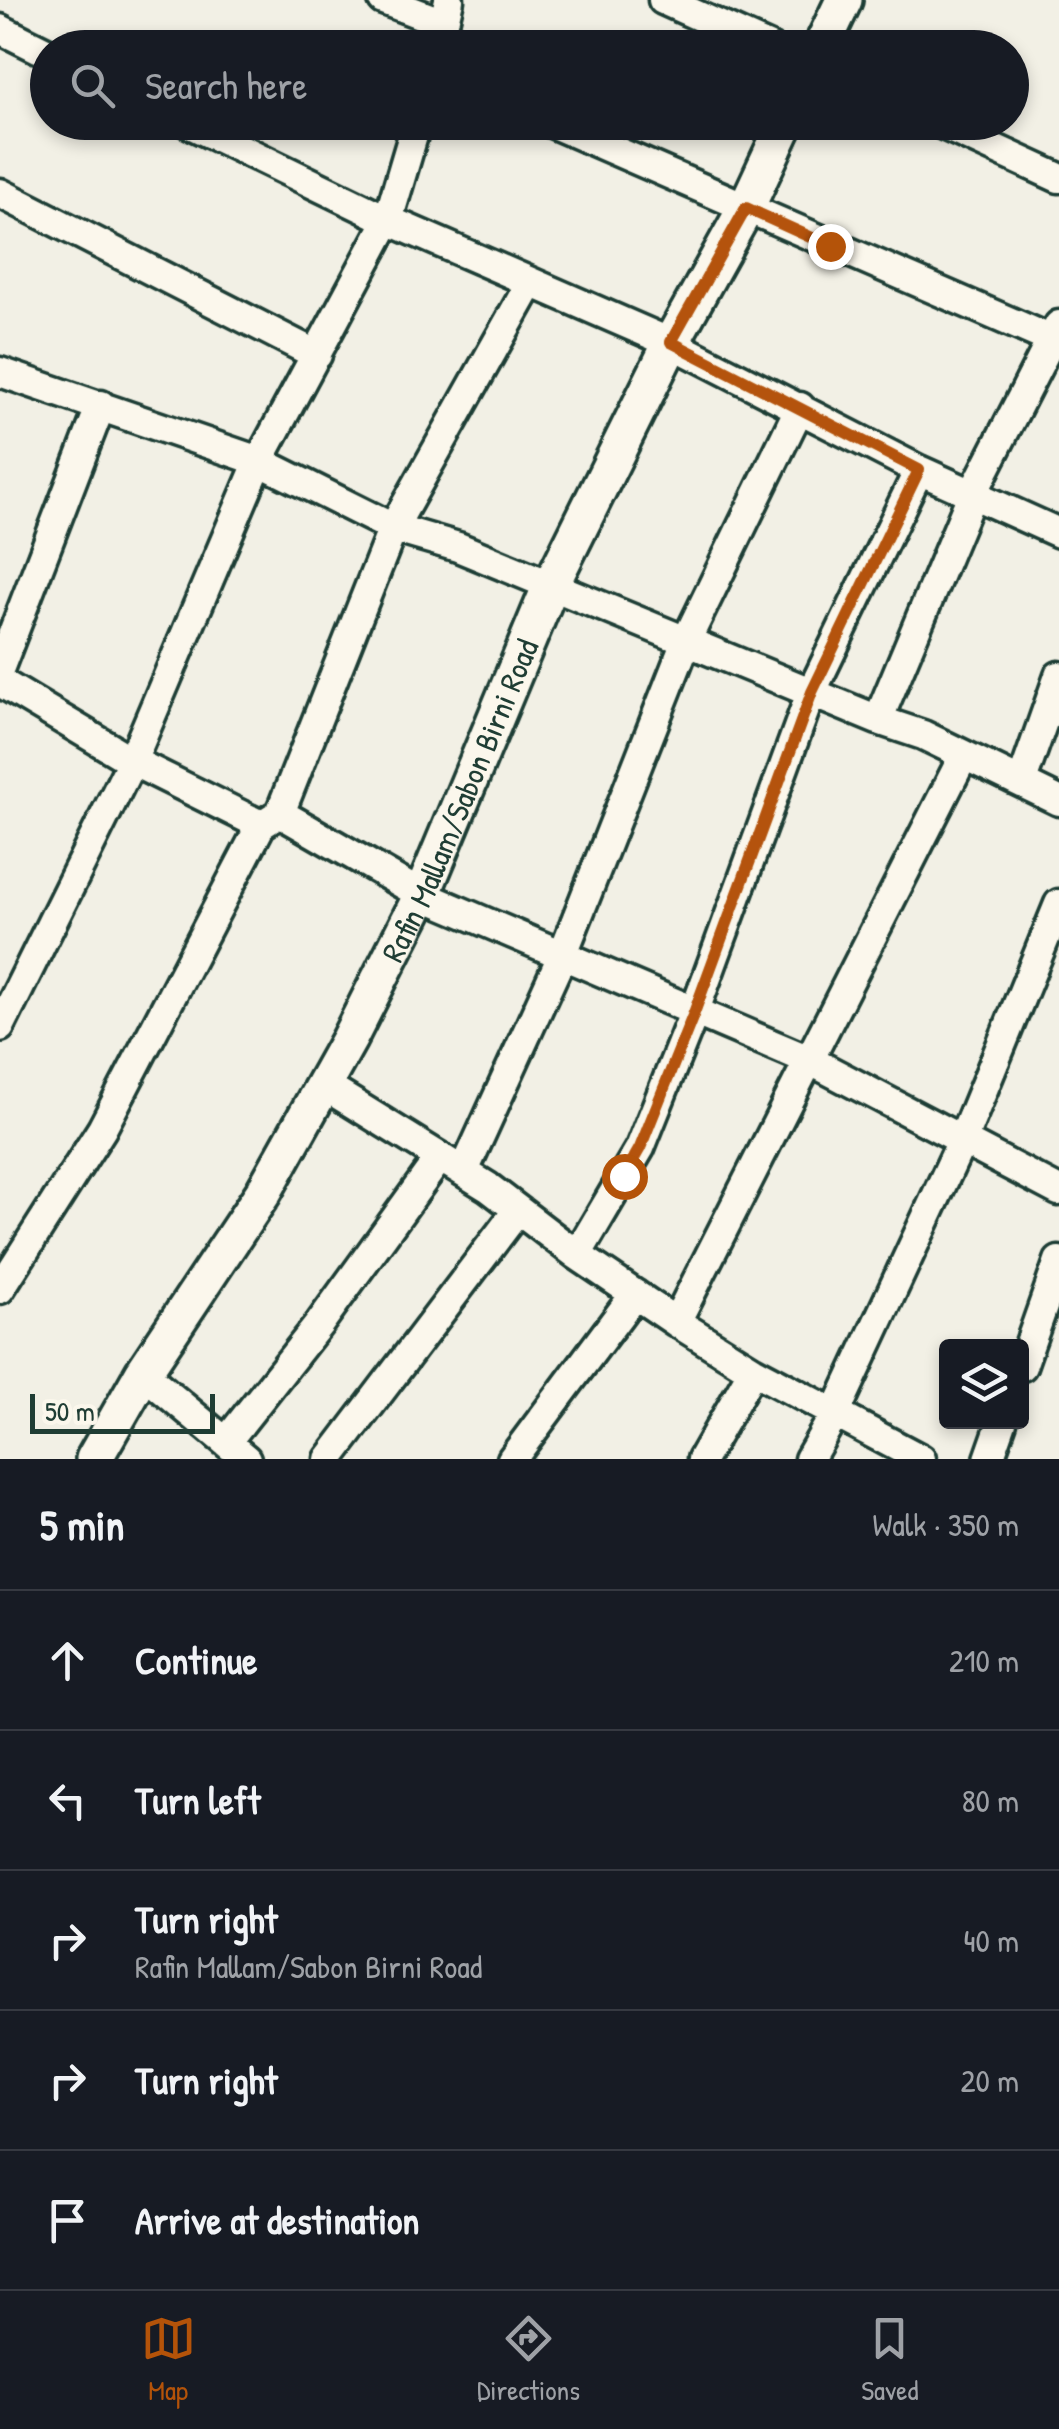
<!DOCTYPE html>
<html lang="en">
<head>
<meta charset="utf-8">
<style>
	:root { --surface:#171b24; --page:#20242c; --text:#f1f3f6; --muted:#9ea1a6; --line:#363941; --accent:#b45309 }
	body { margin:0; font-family:"Patrick Hand",sans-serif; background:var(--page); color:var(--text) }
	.controls { position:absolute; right:30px; bottom:30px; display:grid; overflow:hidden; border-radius:10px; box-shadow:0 5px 15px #0003 }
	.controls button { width:90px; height:90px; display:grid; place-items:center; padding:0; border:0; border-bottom:2px solid var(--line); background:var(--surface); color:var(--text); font:50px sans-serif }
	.scale { position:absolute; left:30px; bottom:25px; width:185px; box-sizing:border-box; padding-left:10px; border:5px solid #1f3d34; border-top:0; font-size:28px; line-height:35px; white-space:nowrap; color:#1f3d34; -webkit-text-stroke:8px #fbf7ec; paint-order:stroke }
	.stop { position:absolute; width:30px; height:30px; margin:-22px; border:8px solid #b45309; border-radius:50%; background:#fff }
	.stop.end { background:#b45309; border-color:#fff; box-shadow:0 2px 10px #0008 }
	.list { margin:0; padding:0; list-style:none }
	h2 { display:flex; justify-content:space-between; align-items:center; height:130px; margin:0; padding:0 40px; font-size:42px }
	h2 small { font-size:32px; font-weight:400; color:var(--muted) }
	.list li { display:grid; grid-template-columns:65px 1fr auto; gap:30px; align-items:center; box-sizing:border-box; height:140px; padding:0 40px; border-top:2px solid var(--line) }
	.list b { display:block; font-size:38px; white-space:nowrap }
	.list p { margin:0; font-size:32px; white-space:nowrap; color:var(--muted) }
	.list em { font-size:32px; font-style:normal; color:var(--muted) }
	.icon { flex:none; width:55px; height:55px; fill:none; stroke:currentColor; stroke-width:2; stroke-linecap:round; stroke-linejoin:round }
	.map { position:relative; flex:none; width:1059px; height:1459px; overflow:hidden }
	.search { position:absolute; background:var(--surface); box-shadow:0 5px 15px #0003; left:30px; right:30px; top:30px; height:110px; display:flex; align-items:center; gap:25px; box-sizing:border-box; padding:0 35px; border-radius:55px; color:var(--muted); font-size:38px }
	.sheet { height:830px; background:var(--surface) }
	nav { display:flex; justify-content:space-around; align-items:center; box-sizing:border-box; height:140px; border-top:2px solid var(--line); background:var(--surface); font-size:28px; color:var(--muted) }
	nav a { display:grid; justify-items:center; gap:5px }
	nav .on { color:var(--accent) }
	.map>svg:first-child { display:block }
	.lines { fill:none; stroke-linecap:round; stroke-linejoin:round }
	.minor-casing { stroke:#1f3d34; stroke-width:35 }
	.tertiary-casing { stroke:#1f3d34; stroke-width:42 }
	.minor { stroke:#fbf7ec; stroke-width:28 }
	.tertiary { stroke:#fbf7ec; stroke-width:35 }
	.route { stroke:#b45309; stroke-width:12 }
	.labels { text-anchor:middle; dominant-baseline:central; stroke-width:10; stroke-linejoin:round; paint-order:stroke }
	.street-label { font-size:32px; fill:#1f3d34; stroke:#fbf7ec }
</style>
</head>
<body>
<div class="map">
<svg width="1059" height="1459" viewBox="0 0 1059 1459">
	<rect width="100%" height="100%" fill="#f2f0e5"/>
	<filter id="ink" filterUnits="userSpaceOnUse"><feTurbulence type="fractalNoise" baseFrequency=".01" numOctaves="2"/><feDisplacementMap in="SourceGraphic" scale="20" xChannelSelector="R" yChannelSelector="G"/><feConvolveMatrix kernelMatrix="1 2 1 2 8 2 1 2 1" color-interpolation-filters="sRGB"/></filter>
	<g filter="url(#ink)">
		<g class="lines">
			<defs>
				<path id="minor" d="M383,0L443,23
					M663,0L770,48
					M0,29L48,53
					M438,48L449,0
					M186,122L388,220L671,343L919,470L1059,533
					M549,122L1059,343
					M937,122L1059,178
					M0,193L317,355
					M0,372L259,461L393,528L458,547L878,720L923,735L1059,801
					M0,667L101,405
					M0,682L132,761L261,825L280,813L422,895L811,1061L1059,1191
					M878,720L972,495L1059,325
					M1022,781L1059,676
					M280,813L393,528L530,284
					M0,1027L132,761L259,461L388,220L417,122
					M325,1086L488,1187L577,1255L676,1322L753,1370L921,1459
					M464,1171L562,956L687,639L800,407
					M577,1255L640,1148L694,1013L811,693L919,470
					M0,1289L102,1129L261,825
					M676,1322L964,755
					M1022,1366L1059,1261
					M143,1373L246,1459
					M226,1442L320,1323L440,1157
					M329,1459L518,1210
					M512,1459L635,1294
					M702,1459L753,1370
					M809,1459L835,1414L962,1141L1059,904
					M989,1459L1002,1422"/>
				<g id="tertiary">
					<path d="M821,48L844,0"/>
					<path id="s1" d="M94,1459L143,1373L263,1193L349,1039L422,895L551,585L671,343L746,208L786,122"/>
				</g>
			</defs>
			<use href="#minor" class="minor-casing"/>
			<use href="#tertiary" class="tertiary-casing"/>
			<use href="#minor" class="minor"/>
			<use href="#tertiary" class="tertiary"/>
		</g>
	</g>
	<g class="lines" filter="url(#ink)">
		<path class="route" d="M624,1176L640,1148L694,1013L812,692L919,470L671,342L746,208L830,246"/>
	</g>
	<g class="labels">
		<g class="street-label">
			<text stroke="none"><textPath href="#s1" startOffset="755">Rafin Mallam/Sabon Birni Road</textPath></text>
		</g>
	</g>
</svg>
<div class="controls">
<button><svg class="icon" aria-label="layers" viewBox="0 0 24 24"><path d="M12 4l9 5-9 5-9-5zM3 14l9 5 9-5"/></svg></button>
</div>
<div class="scale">50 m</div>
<div class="stop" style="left:624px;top:1176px"></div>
<div class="stop end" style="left:830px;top:246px"></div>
<div class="search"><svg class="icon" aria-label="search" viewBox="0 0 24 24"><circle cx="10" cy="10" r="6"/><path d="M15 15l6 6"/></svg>Search here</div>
</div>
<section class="sheet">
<h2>5 min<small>Walk · 350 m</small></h2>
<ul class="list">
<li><svg class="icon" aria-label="ahead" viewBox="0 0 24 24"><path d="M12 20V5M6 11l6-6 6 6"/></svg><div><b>Continue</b></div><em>210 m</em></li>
<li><svg class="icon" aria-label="left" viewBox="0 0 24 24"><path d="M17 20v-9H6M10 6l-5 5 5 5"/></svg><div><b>Turn left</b></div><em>80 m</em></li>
<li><svg class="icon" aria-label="right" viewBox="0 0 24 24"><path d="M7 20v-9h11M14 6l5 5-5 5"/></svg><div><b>Turn right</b><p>Rafin Mallam/Sabon Birni Road</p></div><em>40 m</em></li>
<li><svg class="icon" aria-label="right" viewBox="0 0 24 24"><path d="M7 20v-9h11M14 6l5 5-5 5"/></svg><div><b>Turn right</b></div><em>20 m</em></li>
<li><svg class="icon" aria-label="arrive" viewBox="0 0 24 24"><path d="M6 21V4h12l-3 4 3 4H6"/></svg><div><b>Arrive at destination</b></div></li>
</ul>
</section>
<nav>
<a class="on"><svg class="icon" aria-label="map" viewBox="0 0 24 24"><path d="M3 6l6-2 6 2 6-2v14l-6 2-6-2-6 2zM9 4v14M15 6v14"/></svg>Map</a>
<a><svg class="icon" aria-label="directions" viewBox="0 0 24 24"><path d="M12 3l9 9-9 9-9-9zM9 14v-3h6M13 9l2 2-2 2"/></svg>Directions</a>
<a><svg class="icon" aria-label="saved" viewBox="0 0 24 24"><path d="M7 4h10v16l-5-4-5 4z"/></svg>Saved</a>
</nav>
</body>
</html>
